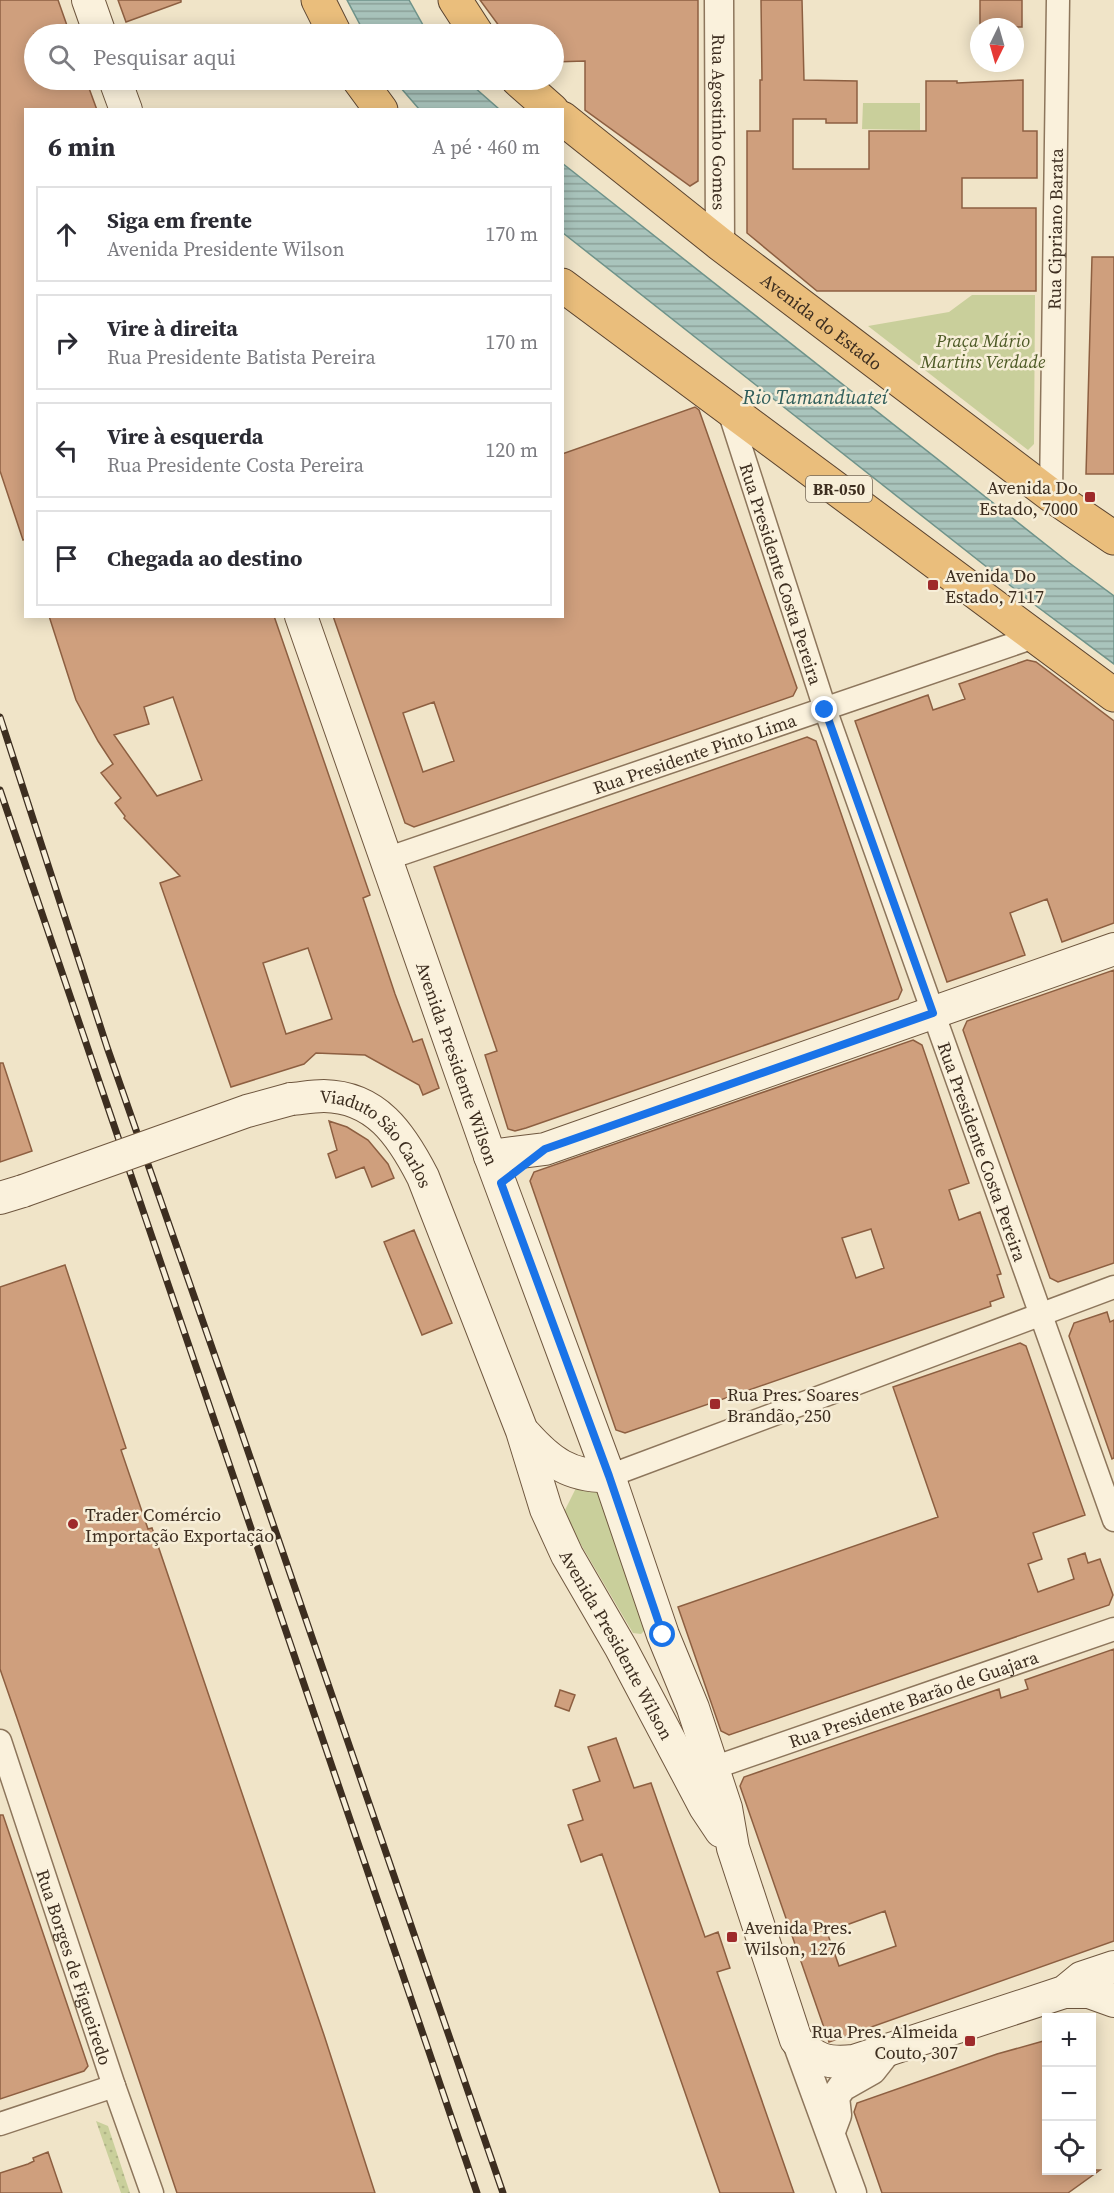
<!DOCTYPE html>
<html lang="pt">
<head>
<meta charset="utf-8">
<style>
	:root { --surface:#fff; --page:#f7f7f7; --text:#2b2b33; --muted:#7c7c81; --line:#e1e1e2 }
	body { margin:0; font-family:"Source Serif 4",serif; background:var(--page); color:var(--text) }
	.controls { position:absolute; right:18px; bottom:18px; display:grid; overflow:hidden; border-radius:0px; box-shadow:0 3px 15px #0003 }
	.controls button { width:54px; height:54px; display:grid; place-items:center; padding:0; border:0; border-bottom:2px solid var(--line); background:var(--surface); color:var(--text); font:30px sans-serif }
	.compass { position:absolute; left:970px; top:18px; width:54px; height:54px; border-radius:50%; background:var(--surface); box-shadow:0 3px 15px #0003; rotate:185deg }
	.stop { position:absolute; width:18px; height:18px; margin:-14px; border:4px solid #1a73e8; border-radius:50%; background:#fff }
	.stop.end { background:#1a73e8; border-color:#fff; box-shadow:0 2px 6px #0008 }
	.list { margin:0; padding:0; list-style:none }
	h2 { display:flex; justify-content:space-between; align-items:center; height:78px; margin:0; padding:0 24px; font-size:26px }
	h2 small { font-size:20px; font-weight:400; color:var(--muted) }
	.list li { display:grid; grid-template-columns:39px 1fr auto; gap:18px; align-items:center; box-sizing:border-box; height:96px; margin:0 12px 12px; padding:0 12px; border:2px solid var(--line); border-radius:0px }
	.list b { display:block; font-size:22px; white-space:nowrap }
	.list p { margin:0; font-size:20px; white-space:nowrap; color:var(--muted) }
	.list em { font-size:20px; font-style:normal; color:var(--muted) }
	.icon { flex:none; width:33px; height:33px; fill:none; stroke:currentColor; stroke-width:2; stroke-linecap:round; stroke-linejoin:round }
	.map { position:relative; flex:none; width:1114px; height:2193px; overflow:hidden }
	.search { position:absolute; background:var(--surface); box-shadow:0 3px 15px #0003; left:24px; top:24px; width:540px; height:66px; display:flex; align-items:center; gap:15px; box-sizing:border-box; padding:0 21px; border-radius:33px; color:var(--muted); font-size:22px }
	.panel { position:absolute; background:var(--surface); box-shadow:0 3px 15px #0003; left:24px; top:108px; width:540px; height:510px; border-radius:0px }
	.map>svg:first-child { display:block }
	.green { fill:#c9cf9b }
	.garden { fill:url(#garden-dots) }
	.water { fill:url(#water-rules); stroke:#6f938a; stroke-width:1.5 }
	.building { fill:#cf9f7d; stroke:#8d5f41; stroke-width:1.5; fill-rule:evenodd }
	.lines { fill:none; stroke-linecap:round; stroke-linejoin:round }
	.minor-casing { stroke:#8d765c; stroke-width:25 }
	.tertiary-casing { stroke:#8d765c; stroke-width:31 }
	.secondary-casing { stroke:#6f573f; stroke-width:34 }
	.trunk-casing { stroke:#5b4430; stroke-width:35 }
	.minor { stroke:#faf1dc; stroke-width:22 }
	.tertiary { stroke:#faf1dc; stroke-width:28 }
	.secondary { stroke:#faf1dc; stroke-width:32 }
	.trunk { stroke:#eabe7c; stroke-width:33 }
	.rail-casing { stroke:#3d2e20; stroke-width:7 }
	.rail { stroke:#f7eed8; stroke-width:4.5; stroke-dasharray:14; stroke-linecap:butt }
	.secondary-bridge-casing { stroke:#6f573f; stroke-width:34; stroke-linecap:butt }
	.secondary-bridge { stroke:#faf1dc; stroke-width:32 }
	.route { stroke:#1a73e8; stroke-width:8 }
	.poi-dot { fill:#9e2a2b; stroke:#f7eed8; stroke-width:2 }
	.labels { text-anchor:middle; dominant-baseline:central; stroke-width:5; stroke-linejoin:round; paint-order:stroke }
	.shield { fill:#f7eed8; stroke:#756857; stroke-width:1.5 }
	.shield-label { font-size:16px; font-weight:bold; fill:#3d2e20 }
	.street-label { font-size:18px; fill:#3d2e20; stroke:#f7eed8 }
	.park-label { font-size:18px; font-style:italic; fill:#4d5a26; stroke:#f7eed8 }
	.poi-label { font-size:18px; fill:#3d2e20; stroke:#f7eed8; text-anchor:start }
	.water-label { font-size:20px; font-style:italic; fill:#2f5d5a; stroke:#f7eed8 }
</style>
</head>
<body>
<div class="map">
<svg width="1114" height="2193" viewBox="0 0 1114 2193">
	<defs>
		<pattern id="garden-dots" width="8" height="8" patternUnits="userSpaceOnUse" patternTransform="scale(1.5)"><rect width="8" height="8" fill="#c9cf9b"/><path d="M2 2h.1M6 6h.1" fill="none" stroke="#aeb285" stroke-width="1.8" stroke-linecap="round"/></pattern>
		<pattern id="water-rules" width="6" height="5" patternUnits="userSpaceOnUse" patternTransform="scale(1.5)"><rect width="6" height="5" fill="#a9c4bc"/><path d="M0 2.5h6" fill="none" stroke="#8ba098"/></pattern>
	</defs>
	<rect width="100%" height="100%" fill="#f0e4c8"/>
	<path class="green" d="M863,103H920V130L862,129Z
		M972,295H1035L1034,444L1028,450L868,326L949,312Z
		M595,1479L648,1627L641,1634L633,1633L563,1514L580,1480Z"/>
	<path class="garden" d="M96,2121L108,2126L130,2193H121Z"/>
	<path class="water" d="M347,0H409L428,34H365Z
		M394,80H466L499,109H419Z
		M562,163L1068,562L1114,596V664L1035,605L563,233Z"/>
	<path class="building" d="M0,0H58L70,34H34V80H86L97,110H26V539L23,540L0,471Z
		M118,0H181V2L126,22Z
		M480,0H698V181L690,186L585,110V61L554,62V34H505Z
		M761,0H802L804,80L857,81V123H826V119H793V169H869V131H926V81H957V83L1023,80V131H1037V178H962V208H1036V291H817L747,233V131H760V80H762Z
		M980,0H1022V27H980Z
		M1092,257H1114V474H1086Z
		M695,407L699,410L797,688L793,696L414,827L405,823L333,616H562V454ZM434,702L454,761L423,772L403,713Z
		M49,616H274L370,895L363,898L395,994L413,1042L422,1039L439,1088L423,1095L419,1085L365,1055L316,1053L304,1064L231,1087L160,883L180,876L124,818L125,816L115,803L121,798L101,773L113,764L98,741L76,700ZM173,697L202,780L157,796L114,735L149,724L144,707ZM308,948L332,1019L286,1034L263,963Z
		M1027,660L1036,662L1114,721V923L1062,942L1047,899L1010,913L1025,955L947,982L855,721L928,695L933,710L965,699L959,684Z
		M807,737L816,741L902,990L898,999L526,1128L515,1131L508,1129L485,1055L497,1051L434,867Z
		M1114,970V1263L1058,1282L1050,1278L963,1030L967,1021Z
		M913,1040L922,1045L969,1183L949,1190L959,1220L980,1212L1001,1274L997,1275L1004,1297L990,1302L991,1306L625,1433L616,1430L530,1181L534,1172ZM871,1229L884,1268L856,1278L842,1238Z
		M0,1063H3L32,1151L0,1162Z
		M329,1121L347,1127L368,1140L388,1164L394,1178L372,1187L364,1167L336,1178L328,1154L337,1150Z
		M414,1230L452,1323L422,1335L384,1242Z
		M65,1265L126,1448L121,1450L148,1529L152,1528L324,2035L375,2193H177L17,1718L0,1669V1287Z
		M1107,1312L1110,1322L1114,1320V1458L1112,1459L1069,1336L1074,1323Z
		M1020,1343L1026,1346L1085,1515L1033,1533L1042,1559L1028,1564L1038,1592L1074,1579L1068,1559L1085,1553L1088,1563L1100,1559L1113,1595L1109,1605L729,1735L721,1731L678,1607L938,1517L893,1387Z
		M1114,1649V1941L829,2042L740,1786L744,1777L999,1689L1001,1698L1028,1689L1025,1680ZM885,1911L896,1946L839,1966L827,1932Z
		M560,1690L575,1695L569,1711L555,1706Z
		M616,1738L634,1788L651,1783L705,1937L718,1932L730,1968L717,1972L794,2193H720L602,1854L581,1862L568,1825L583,1820L573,1790L600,1781L588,1747Z
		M0,1815H3L88,2066L84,2071L0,2099Z
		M1047,2040V2170H1100L1068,2193H882L854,2112L857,2103L997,2054Z
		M48,2152L62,2193H0V2173L28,2164L34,2161L33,2158Z"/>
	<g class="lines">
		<defs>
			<g id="minor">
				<path id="s1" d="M728,408L825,709L1114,1520"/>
				<path id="s2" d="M1051,495L1058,0"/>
				<path id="s3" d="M386,859L1037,636"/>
				<path d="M609,1476L1114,1287"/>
				<path id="s4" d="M0,1741L114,2086L152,2193"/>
				<path id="s5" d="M713,1768L1114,1629"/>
				<path d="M0,2124L114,2086"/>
			</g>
			<g id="tertiary">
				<path id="s6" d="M719,0L720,244"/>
				<path d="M796,2040L852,2193"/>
				<path d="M831,2131L837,2115L835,2097L842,2087L872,2070L887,2051"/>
			</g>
			<g id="secondary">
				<path d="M88,0L100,34"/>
				<path d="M115,80L126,110"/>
				<path id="s7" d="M301,616L490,1156L609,1476L663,1635L693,1708L726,1808L733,1848L796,2040C816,2060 826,2064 854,2061L1064,1992L1081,1978L1114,1967"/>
				<path id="s8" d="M291,1099C302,1098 313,1096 324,1096C376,1097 401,1134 423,1177L522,1431L546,1509L567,1555L621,1648L705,1807L721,1831"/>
				<path d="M490,1156L545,1149L1114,949"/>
				<path d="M0,1198L23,1191"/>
				<path d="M525,1434C550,1462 570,1477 609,1476"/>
				<path d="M1064,1992H1089L1114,2001"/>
			</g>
			<g id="trunk">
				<path d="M318,0L335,34"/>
				<path d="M455,0L477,34"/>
				<path d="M359,80L381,110"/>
				<path d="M518,80L552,110"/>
				<path id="s9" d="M562,118L720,244L1051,495L1114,538"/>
				<path d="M562,285L1114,695"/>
			</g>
		</defs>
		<use href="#minor" class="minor-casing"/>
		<use href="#tertiary" class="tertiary-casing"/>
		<use href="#secondary" class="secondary-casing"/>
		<use href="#trunk" class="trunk-casing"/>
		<use href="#minor" class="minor"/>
		<use href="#tertiary" class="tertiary"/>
		<use href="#secondary" class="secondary"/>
		<use href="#trunk" class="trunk"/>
		<defs>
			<path id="rail" d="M0,717L107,1047L239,1425L503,2193
				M0,790L477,2193"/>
		</defs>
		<use href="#rail" class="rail-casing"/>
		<use href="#rail" class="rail"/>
		<defs>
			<path id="secondary-bridge" d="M23,1191L247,1111L291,1099"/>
		</defs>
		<use href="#secondary-bridge" class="secondary-bridge-casing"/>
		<use href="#secondary-bridge" class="secondary-bridge"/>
	</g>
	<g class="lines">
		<path class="route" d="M663,1635L609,1476L501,1183L545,1149L933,1013L825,710"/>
	</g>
	<g class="poi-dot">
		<rect x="1084" y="491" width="12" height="12" rx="3"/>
		<rect x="927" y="579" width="12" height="12" rx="3"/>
		<rect x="709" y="1398" width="12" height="12" rx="3"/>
		<circle cx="73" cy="1524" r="6"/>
		<rect x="726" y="1931" width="12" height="12" rx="3"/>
		<rect x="964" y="2035" width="12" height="12" rx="3"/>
	</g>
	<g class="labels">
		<rect class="shield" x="806" y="476" width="66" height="26" rx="4.5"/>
		<g class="shield-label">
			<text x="839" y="489">BR-050</text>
		</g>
		<g class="street-label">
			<text stroke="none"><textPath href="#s6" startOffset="122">Rua Agostinho Gomes</textPath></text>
			<text stroke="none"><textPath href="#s2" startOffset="266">Rua Cipriano Barata</textPath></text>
			<text stroke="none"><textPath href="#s9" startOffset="330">Avenida do Estado</textPath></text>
			<text stroke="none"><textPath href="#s1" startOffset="174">Rua Presidente Costa Pereira</textPath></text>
			<text stroke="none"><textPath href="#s3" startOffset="326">Rua Presidente Pinto Lima</textPath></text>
			<text stroke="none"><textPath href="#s7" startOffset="474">Avenida Presidente Wilson</textPath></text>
			<text stroke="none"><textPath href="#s8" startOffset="104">Viaduto São Carlos</textPath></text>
			<text stroke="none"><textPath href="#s1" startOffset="786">Rua Presidente Costa Pereira</textPath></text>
			<text stroke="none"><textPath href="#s8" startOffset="676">Avenida Presidente Wilson</textPath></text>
			<text stroke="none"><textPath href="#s5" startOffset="212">Rua Presidente Barão de Guajara</textPath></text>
			<text stroke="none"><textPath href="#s4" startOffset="238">Rua Borges de Figueiredo</textPath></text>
		</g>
		<g class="park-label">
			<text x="983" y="340">Praça Mário<tspan x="983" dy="21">Martins Verdade</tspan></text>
		</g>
		<g class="poi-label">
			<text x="1078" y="487" text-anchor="end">Avenida Do<tspan x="1078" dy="21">Estado, 7000</tspan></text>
			<text x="945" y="575">Avenida Do<tspan x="945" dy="21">Estado, 7117</tspan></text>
			<text x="727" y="1394">Rua Pres. Soares<tspan x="727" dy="21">Brandão, 250</tspan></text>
			<text x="85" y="1514">Trader Comércio<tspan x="85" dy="21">Importação Exportação</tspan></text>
			<text x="744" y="1927">Avenida Pres.<tspan x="744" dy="21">Wilson, 1276</tspan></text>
			<text x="958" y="2031" text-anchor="end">Rua Pres. Almeida<tspan x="958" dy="21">Couto, 307</tspan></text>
		</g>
		<g class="water-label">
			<text x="815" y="397">Rio Tamanduateí</text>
		</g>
	</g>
</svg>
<div class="controls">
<button>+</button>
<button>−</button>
<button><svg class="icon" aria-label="locate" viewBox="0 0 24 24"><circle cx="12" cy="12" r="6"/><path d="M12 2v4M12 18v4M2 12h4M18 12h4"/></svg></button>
</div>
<svg class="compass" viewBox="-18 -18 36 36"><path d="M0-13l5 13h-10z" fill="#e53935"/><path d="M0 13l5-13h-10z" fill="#7c7c81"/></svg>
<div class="stop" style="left:663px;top:1635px"></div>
<div class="stop end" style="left:825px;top:710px"></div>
<div class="search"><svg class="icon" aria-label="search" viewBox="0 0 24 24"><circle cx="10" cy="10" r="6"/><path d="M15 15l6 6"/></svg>Pesquisar aqui</div>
<section class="panel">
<h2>6 min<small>A pé · 460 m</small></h2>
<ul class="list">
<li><svg class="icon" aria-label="ahead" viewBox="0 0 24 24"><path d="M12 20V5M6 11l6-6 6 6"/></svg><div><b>Siga em frente</b><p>Avenida Presidente Wilson</p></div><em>170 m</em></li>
<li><svg class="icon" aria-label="right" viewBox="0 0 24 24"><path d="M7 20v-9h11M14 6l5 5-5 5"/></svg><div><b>Vire à direita</b><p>Rua Presidente Batista Pereira</p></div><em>170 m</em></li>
<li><svg class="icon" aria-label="left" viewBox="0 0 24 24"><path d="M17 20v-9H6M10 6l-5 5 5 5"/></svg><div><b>Vire à esquerda</b><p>Rua Presidente Costa Pereira</p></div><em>120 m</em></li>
<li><svg class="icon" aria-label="arrive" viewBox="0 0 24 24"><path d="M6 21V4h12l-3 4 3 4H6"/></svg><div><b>Chegada ao destino</b></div></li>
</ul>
</section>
</div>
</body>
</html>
